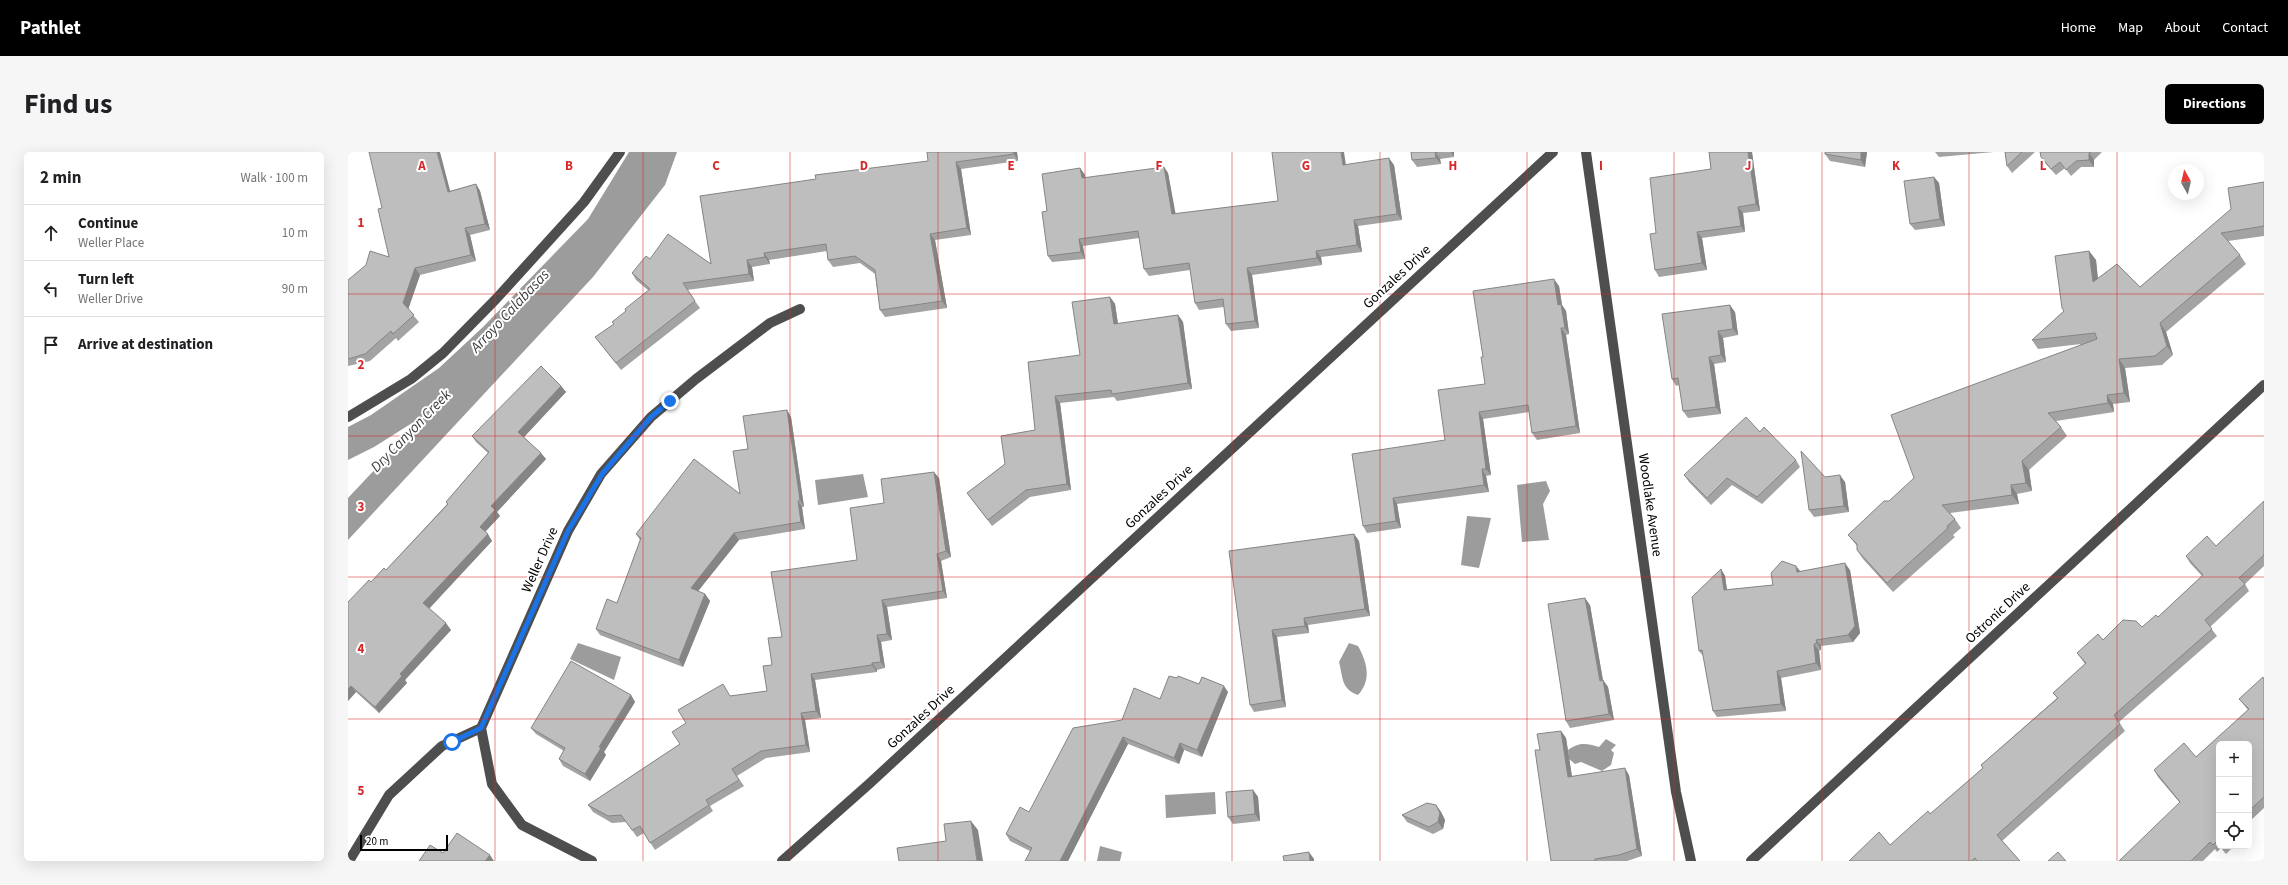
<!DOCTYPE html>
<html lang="en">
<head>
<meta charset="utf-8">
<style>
	:root { --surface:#fff; --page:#f6f6f6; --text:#202124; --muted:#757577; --line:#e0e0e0; --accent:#000 }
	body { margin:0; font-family:"Source Sans 3",sans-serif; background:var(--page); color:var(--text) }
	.controls { position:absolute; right:12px; bottom:12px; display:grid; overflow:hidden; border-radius:6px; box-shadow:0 4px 16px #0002 }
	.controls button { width:36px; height:36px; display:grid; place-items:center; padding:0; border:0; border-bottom:1px solid var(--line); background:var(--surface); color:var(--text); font:20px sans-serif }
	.compass { position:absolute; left:1820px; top:12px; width:36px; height:36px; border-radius:50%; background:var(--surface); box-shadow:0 4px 16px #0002; rotate:352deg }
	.scale { position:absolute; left:12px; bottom:10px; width:88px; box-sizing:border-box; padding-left:4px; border:2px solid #000; border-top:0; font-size:11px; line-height:14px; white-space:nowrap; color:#000; -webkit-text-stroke:3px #fff; paint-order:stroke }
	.stop { position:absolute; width:12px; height:12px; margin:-9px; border:3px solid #1a73e8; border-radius:50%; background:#fff }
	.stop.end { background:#1a73e8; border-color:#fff; box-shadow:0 1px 4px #0008 }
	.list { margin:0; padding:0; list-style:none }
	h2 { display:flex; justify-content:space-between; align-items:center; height:52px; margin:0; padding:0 16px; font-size:17px }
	h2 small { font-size:13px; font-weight:400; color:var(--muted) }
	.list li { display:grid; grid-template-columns:26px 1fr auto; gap:12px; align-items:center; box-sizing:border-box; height:56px; padding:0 16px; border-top:1px solid var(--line) }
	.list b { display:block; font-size:15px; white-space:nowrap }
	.list p { margin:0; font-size:13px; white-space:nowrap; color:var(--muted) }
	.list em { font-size:13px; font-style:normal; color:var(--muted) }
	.icon { flex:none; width:22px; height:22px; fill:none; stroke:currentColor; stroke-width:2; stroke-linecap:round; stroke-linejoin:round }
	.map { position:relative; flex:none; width:1916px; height:709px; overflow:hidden; border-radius:6px }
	header { display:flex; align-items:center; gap:24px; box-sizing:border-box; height:56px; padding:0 20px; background:var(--accent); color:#fff }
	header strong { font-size:19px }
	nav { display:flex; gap:22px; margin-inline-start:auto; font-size:14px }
	.intro { display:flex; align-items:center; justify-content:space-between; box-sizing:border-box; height:96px; padding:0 24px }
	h1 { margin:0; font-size:28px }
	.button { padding:10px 18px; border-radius:6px; background:var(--accent); color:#fff; font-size:14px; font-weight:700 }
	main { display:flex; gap:24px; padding:0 24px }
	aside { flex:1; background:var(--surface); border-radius:6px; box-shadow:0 4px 16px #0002 }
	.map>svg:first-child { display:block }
	.water { fill:#9c9c9c }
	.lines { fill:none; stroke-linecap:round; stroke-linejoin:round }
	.minor { stroke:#4e4e4e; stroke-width:10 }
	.wall { fill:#a3a3a3 }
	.shaded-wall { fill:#858585 }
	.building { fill:#bebebe; stroke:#858585 }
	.route { stroke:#1a73e8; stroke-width:5 }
	.grid { fill:none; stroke:#d62828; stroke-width:1; stroke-opacity:0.55 }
	.labels { text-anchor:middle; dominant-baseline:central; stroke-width:4; stroke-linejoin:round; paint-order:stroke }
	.street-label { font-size:14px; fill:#000; stroke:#fff }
	.water-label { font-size:15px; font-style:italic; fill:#3d3d3d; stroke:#fff }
	.grid-label { font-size:13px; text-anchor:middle; font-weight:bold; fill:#d62828; stroke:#fff; stroke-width:4; stroke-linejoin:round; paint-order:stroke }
</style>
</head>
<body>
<header>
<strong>Pathlet</strong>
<nav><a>Home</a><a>Map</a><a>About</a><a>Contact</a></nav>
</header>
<div class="intro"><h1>Find us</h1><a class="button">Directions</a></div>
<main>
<aside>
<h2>2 min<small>Walk · 100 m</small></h2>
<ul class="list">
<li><svg class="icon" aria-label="ahead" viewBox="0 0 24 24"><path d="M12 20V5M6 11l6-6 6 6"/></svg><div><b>Continue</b><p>Weller Place</p></div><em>10 m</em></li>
<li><svg class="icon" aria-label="left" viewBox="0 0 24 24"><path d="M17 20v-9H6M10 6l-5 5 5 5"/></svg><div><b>Turn left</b><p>Weller Drive</p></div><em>90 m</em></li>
<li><svg class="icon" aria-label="arrive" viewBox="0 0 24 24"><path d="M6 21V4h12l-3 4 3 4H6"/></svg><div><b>Arrive at destination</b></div></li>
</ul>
</aside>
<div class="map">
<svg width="1916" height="709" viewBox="0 0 1916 709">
	<rect width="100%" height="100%" fill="#fff"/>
	<path class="water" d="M281,0H329L317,33L245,125L0,388V346L80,261L26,295L0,308V275L23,263L91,216L135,175L240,67Z
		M515,322L520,345L470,353L467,328Z
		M1198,329L1202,339L1195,352L1201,388L1174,390L1169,333Z
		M1119,364L1143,366L1131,416L1113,413Z
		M230,491L273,505L266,528L222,507Z
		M1001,491L1010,494C1019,510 1024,528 1010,543C993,537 995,525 991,510Z
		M1258,587L1268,593L1263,598L1266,601L1263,613L1254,619L1233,610L1227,612L1221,607L1220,598C1231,590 1238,591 1251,595Z
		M867,640L868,662L818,666L817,643Z
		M752,694L774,700L772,709H749Z"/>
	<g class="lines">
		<path class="minor" d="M1238,0L1328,640L1343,709
			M0,265L63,227L95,201L148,147L236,50L272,0
			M1,709L41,643L94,594L133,576
			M244,709L174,673L144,632L133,576L220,379L253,322L303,265L348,227L422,171L452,157
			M434,709L521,632L1205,0
			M1403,709L1916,233"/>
	</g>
	<path class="wall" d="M669,0L670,9L613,17L623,83L587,88L599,156L537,165L532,158L527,122L512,111L485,115L480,108L479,99L421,108L422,112L404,115L406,129L339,138L352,156L273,218L247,185L266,172L278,159L301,139L288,128L284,121L302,107L363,112L352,44Z
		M1063,0H1106V5L1092,7L1093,12L1069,15L1064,8Z
		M1361,0H1404L1412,59L1395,61L1397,80L1354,86L1359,118L1311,125L1307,118L1308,81L1363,17Z
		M1519,0L1517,15L1482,9L1477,2Z
		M1587,0H1646L1591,5Z
		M1657,0H1687L1664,21L1659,14Z
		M1692,0H1754L1746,8V15H1733L1723,24L1717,16L1708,23L1698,12L1693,5Z
		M998,13H1046L1054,68L1010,74L1014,100L973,105L974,113L904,123L911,176L883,179L878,172L876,155L851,158L847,151L842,118L801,124L796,117L791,86L735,94L737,107L704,110L700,104L699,59L732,16L737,23V26L816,15L820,21L827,62L930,49Z
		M1586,25L1591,31L1597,74L1567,78L1562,72Z
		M1916,30V84L1880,89L1892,103L1898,112L1818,180L1825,203L1814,213L1777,216L1782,250L1765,252L1766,260L1708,269L1713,275L1719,284L1681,318L1684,339L1669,342L1671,352L1602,361L1607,367L1613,376L1605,383L1607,385L1545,440L1515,407L1509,398V394L1500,383L1733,192L1690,197L1684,188L1716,159L1714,156L1741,99L1748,108L1750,127L1792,135Z
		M128,32L132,39L142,78L122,83L128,109L72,123L60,157L71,170L50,189L48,186L22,209L0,214V128L41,105L102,39Z
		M1211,134L1214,153L1218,159L1221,182L1218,183L1232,281L1189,288L1184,281L1181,260L1135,267L1143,323L1138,324L1141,340L1049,352L1053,376L1019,381L1015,374L1097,288L1137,232L1135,205Z
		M762,145L767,152L770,172L830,163L835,170L844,237L769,249L766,245L712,251L723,338L682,345L644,374L619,341L657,312L687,278L732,203Z
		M1387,160L1390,183L1375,186L1378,210L1366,212L1373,262L1340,266L1335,259L1331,233L1328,234L1324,227Z
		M213,234L218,240L176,285L198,307L149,360L152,364L137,380L144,389L81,456L103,478L57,528L59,531L31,561L8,540L0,549L23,430L38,418L99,352L98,350L140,301L128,290L124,284Z
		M439,258L443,265L456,355H454L457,377L391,388L350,439L357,442L362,449L335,515L252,483L248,477L269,451L292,388L288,382L392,342L400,297Z
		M1412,280L1448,308L1452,315L1414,352L1384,333L1363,353L1341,330L1336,323Z
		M1477,325L1497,330L1501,360L1466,365L1461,358Z
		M591,326L603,405L593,409L599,446L539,455L544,488L533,490L537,516L529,518V520L467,528L473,566L457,568L462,600L418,606L389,624L396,634L362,654L365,659L307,698L296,681L289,685L278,670L264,671L245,660L240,653L332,592L382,544L419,539L424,513L434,485L509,408L536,351Z
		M1916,349V414L1897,432L1901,439L1862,475L1869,484L1771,570L1777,579L1654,689L1672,709H1501L1542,693L1582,662L1635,616L1633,613L1709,546L1705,541L1737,512L1729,501L1755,488L1794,475L1810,465L1854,424L1842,411L1838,404L1868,394Z
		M1006,382L1011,389L1022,464L960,473L961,481L929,485L938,555L906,560L902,553L881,399Z
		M1373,417L1377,424L1379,438L1425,433L1452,419L1502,418L1512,481L1505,490L1473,494V498L1471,499L1473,518L1433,526L1438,559L1369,565L1365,559L1356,505L1351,499Z
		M1242,453L1255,528L1260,535L1266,568L1222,576L1218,569Z
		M1916,527V656L1901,670V592H1871V694H1886L1878,702L1873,696L1869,700L1867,697L1855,709H1771L1832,651L1810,625L1806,618L1848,605L1900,558L1891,547Z
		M851,532L880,540L854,605L836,598L831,612L780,592L720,709H677L682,699L662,689L658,682L681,660L774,568L812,547Z
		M283,543L287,550L256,600L258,603L242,629L215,614L211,607L216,599L188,582L183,576Z
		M1213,579L1218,586L1224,624L1281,623L1294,704L1279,709H1203L1192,598Z
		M905,638L910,645L912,669L885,672L880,665Z
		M1088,653L1093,660L1097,668L1095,677L1085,682L1059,670L1054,663Z"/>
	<path class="shaded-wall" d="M89,0H92L104,46L100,40Z
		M665,0H669L670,9L666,2Z
		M993,0H996L999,20L995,13Z
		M1087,0L1092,7L1093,12L1088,6Z
		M1103,0H1106V5Z
		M1400,0H1404L1412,59L1408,52Z
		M1513,0H1519L1517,15L1513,8Z
		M1741,1L1746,8V15L1741,8Z
		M1041,6L1046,13L1054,68L1049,62Z
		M608,10L613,17L623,83L619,76Z
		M816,15L820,21L829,69L824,62Z
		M732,16L737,23L738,33L734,26Z
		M1586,25L1591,31L1597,74L1592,67Z
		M128,32L132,39L142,78L137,72Z
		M1390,55L1395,61L1397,80L1393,74Z
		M1006,68L1010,74L1014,100L1009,93Z
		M117,76L122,83L128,109L123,103Z
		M1349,80L1354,86L1359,118L1354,111Z
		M582,82L587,88L599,156L594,149Z
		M731,87L735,94L737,107L733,100Z
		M968,99L973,105L974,113L969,106Z
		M1741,99L1748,108L1751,139L1745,130Z
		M416,101L421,108L422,112L417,105Z
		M399,108L404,115L406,129L401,122Z
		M67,116L72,123L60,158L55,151Z
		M899,116L904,123L911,176L907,169Z
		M1206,127L1211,134L1214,153L1218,159L1221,182L1217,176L1210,153Z
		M762,145L767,152L771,179L766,172Z
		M1382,153L1387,160L1390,183L1385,177Z
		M830,163L835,170L844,237L840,231Z
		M1812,171L1818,180L1825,203L1819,194Z
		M1213,176L1218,183L1232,281L1228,274Z
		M1370,179L1375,186L1378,210L1373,203Z
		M1361,205L1366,212L1373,262L1368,255Z
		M1771,207L1777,216L1782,250L1776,241Z
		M213,234L218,240L175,286L170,280Z
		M1759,243L1765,252L1766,260L1760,251Z
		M707,244L712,251L723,338L719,332Z
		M439,258L443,265L456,355L452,348Z
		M1131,260L1135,267L1143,323L1138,317Z
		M193,301L198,307L149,360L152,364L136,381L132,375L143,354Z
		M1674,309L1681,318L1684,339L1678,331Z
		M1134,317L1138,324L1141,340L1136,333Z
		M586,320L591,326L603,405L598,399Z
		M1492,323L1497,330L1501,360L1496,354Z
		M1663,333L1669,342L1671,352L1664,343Z
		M1045,346L1049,352L1053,376L1048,369Z
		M450,349L454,355L457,377L453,370Z
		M386,381L391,388L347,443L343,436Z
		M140,382L144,389L80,458L75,451Z
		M1006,382L1011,389L1022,464L1017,457Z
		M589,402L593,409L599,446L595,439Z
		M1497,411L1502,418L1512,481L1505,490L1500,483Z
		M1448,414L1453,420H1449Z
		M1373,417L1377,424L1380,445L1376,438Z
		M357,442L362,449L335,515L331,508Z
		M1237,446L1242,453L1256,535L1252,529Z
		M534,448L539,455L544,488L539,482Z
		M956,466L960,473L961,481L957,474Z
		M98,471L103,478L57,528L59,531L31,561L27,555L52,522Z
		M924,478L929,485L938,555L934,548Z
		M529,483L533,490L537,516L533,510Z
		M1468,488L1473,494V498L1469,491Z
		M1466,492L1471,499L1473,518L1468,511Z
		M524,511L529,518V520L524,513Z
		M1429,519L1433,526L1438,559L1433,552Z
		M463,522L467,528L473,566L468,559Z
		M1255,528L1260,535L1266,568L1261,562Z
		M3,534L8,540L0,549V537Z
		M876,534L880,540L854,605L849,598Z
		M283,543L287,550L256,600L258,603L242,629L237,622L251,595Z
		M453,561L457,568L462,600L458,593Z
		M1213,579L1218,586L1225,632L1220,625Z
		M775,585L780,592L720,709H712Z
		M832,591L836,598L831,612L826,606Z
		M1277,616L1281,623L1294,704L1289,697Z
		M905,638L910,645L912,669L907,662Z
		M1088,653L1093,660L1097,668L1095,677L1090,670Z
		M623,669L630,678L635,709H629Z
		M961,700L966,707V709H962Z
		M142,703L146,709H137Z"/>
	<path class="building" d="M21,0H89L100,40L128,32L137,72L117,76L123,103L67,116L55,151L66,163L45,182L43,179L17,202L0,207V128L18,113L22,99L41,105L30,57L34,56Z
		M579,0H665L666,2L608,10L619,76L582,82L594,149L532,158L527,118L507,104L480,108L478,92L416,101L417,105L399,108L401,122L335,131L347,149L268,211L247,185L266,172L264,170L278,159L277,157L302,137L284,121L298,104L302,107L320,82L363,112L352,44L468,27L467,23L580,9Z
		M924,0H993L995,13L1041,6L1049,62L1006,68L1009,93L968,99L969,106L899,116L907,169L878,172L875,147L847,151L841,111L796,117L790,79L731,87L733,100L700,104L694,60L699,59L694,22L732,16L734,26L816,15L824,62L930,49Z
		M1063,0H1090H1087L1088,6L1064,8Z
		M1361,0H1400L1408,52L1390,55L1393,74L1349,80L1354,111L1307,118L1302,82L1308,81L1302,26L1363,17Z
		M1477,0H1513V8L1477,2Z
		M1657,0H1674L1659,14Z
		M1692,0H1743L1741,1V8L1728,9L1718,18L1712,10L1703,17L1693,5Z
		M1586,25L1592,67L1562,72L1556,29Z
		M1916,30V74L1873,81L1892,103L1812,171L1819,194L1807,204L1771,207L1776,241L1759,243L1760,251L1700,261L1713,275L1674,309L1678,331L1663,333L1664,343L1594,353L1607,367L1599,374L1600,376L1539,431L1509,398V392L1500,383L1536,349H1541L1566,326L1543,263L1749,187L1747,181L1684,188L1716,159L1714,156L1707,104L1741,99L1745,130L1769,112L1792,135L1883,57L1880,36Z
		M1206,127L1210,153L1213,152L1217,176H1213L1228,274L1184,281L1180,253L1131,260L1138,317H1134L1136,333L1045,346L1048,369L1015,374L1004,302L1097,288L1090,238L1137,232L1133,205H1135L1125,139Z
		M762,145L766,172L830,163L840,231L764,242L763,238L707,244L719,332L678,338L640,368L619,341L657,312L653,284L687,278L680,210L732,203L724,150Z
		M1382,153L1385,177L1370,179L1373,203L1361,205L1368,255L1335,259L1330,226L1324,227L1314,162Z
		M193,214L213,234L170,280L193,301L143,354L147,358L132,375L140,382L75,451L98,471L52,522L54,524L27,555L3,534L0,537V450L21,428L23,430L36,416L38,418L100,352L98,350L141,300L124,284Z
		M439,258L452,348L450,349L453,370L386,381L343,436L357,442L331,508L248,477L259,447L269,451L293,386L288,382L346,307L392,342L385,299L400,297L395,264Z
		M1398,265L1412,280L1416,275L1448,308L1409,345L1379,326L1359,346L1336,323Z
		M1453,299L1477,325L1492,323L1496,354L1461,358Z
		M586,320L598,399L589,402L595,439L534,448L539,482L529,483L533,510L524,511V513L463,522L468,559L453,561L458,593L413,599L384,617L391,628L358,648L361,653L302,691L292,674L284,678L273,663L260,664L240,653L332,592L324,580L338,571L330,558L375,532L382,544L419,539L415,514L424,513L420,486L434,485L423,420L509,408L502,356L536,351L533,327Z
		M1916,349V403L1891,426L1897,432L1857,468L1864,477L1766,563L1772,572L1649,683L1672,709H1629L1627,706L1623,709H1501L1531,680L1542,693L1580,659L1582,662L1635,616L1633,613L1710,546L1705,541L1738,511L1729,501L1750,482L1755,488L1775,468L1788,469L1794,475L1808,463L1810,465L1855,423L1838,404L1859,384L1868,394Z
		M1006,382L1017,457L956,466L957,474L924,478L934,548L902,553L881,399Z
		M1434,409L1448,414L1449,420L1497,411L1507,474L1500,483L1468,488L1469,491L1466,492L1468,511L1429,519L1433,552L1365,559L1354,498L1351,499L1344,445L1373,417L1376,438L1425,433L1423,421Z
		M1237,446L1252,529L1255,528L1261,562L1218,569L1200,452Z
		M223,509L283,543L251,595L253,596L237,622L211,607L217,596L183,576Z
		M821,524L829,526L830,524L851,532L854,525L876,534L849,598L832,591L826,606L775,585L712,709H677L684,696L658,682L672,655L681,660L725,576L774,568L786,536L812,547Z
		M1915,525L1916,527V645L1901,659V592H1871V692L1869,689L1865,693L1862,690L1843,709H1771L1832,650L1806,618L1836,591L1848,605L1901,557L1891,547Z
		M1213,579L1220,625L1277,616L1289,697L1271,703L1247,707V709H1203L1187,598H1192L1189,582Z
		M905,638L907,662L880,665L878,640Z
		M1079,651L1088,653L1092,661L1090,670L1081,675L1054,663Z
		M623,669L629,709H551L549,696L598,689L596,672Z
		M109,681L142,703L137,709H71L82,693L95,701Z
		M961,700L962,709H936L935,704Z
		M1710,700L1718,709H1700Z"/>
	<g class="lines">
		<path class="route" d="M104,590L133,576L220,379L254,322L303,265L322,249"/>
	</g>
	<path class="grid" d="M147,0V709M295,0V709M442,0V709M590,0V709M737,0V709M884,0V709M1032,0V709M1179,0V709M1326,0V709M1474,0V709M1621,0V709M1769,0V709M0,142H1916M0,284H1916M0,425H1916M0,567H1916"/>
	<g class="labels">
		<g class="street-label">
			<text transform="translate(1049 125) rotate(-43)">Gonzales Drive</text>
			<text transform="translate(811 345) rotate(-43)">Gonzales Drive</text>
			<text transform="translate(1302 353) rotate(82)">Woodlake Avenue</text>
			<text transform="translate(192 408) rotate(-66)">Weller Drive</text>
			<text transform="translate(1650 461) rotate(-43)">Ostronic Drive</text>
			<text transform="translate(573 565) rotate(-43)">Gonzales Drive</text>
		</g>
		<g class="water-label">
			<text transform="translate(162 159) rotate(-47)">Arroyo Calabasas</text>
			<text transform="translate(63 279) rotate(-46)">Dry Canyon Creek</text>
		</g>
	</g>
	<g class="grid-label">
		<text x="74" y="18">A</text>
		<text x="221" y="18">B</text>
		<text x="368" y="18">C</text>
		<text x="516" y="18">D</text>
		<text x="663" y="18">E</text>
		<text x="811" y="18">F</text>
		<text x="958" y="18">G</text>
		<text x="1105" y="18">H</text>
		<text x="1253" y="18">I</text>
		<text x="1400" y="18">J</text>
		<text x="1548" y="18">K</text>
		<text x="1695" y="18">L</text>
		<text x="13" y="75">1</text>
		<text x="13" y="217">2</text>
		<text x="13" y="359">3</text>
		<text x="13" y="501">4</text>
		<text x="13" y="643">5</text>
	</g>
</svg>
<div class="controls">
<button>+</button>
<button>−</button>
<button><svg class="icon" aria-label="locate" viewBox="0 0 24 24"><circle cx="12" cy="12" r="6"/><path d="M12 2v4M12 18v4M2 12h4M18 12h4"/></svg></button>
</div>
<svg class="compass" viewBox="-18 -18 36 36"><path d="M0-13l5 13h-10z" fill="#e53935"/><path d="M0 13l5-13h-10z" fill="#757577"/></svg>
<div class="scale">20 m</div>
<div class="stop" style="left:104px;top:590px"></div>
<div class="stop end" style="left:322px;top:249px"></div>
</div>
</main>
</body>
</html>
